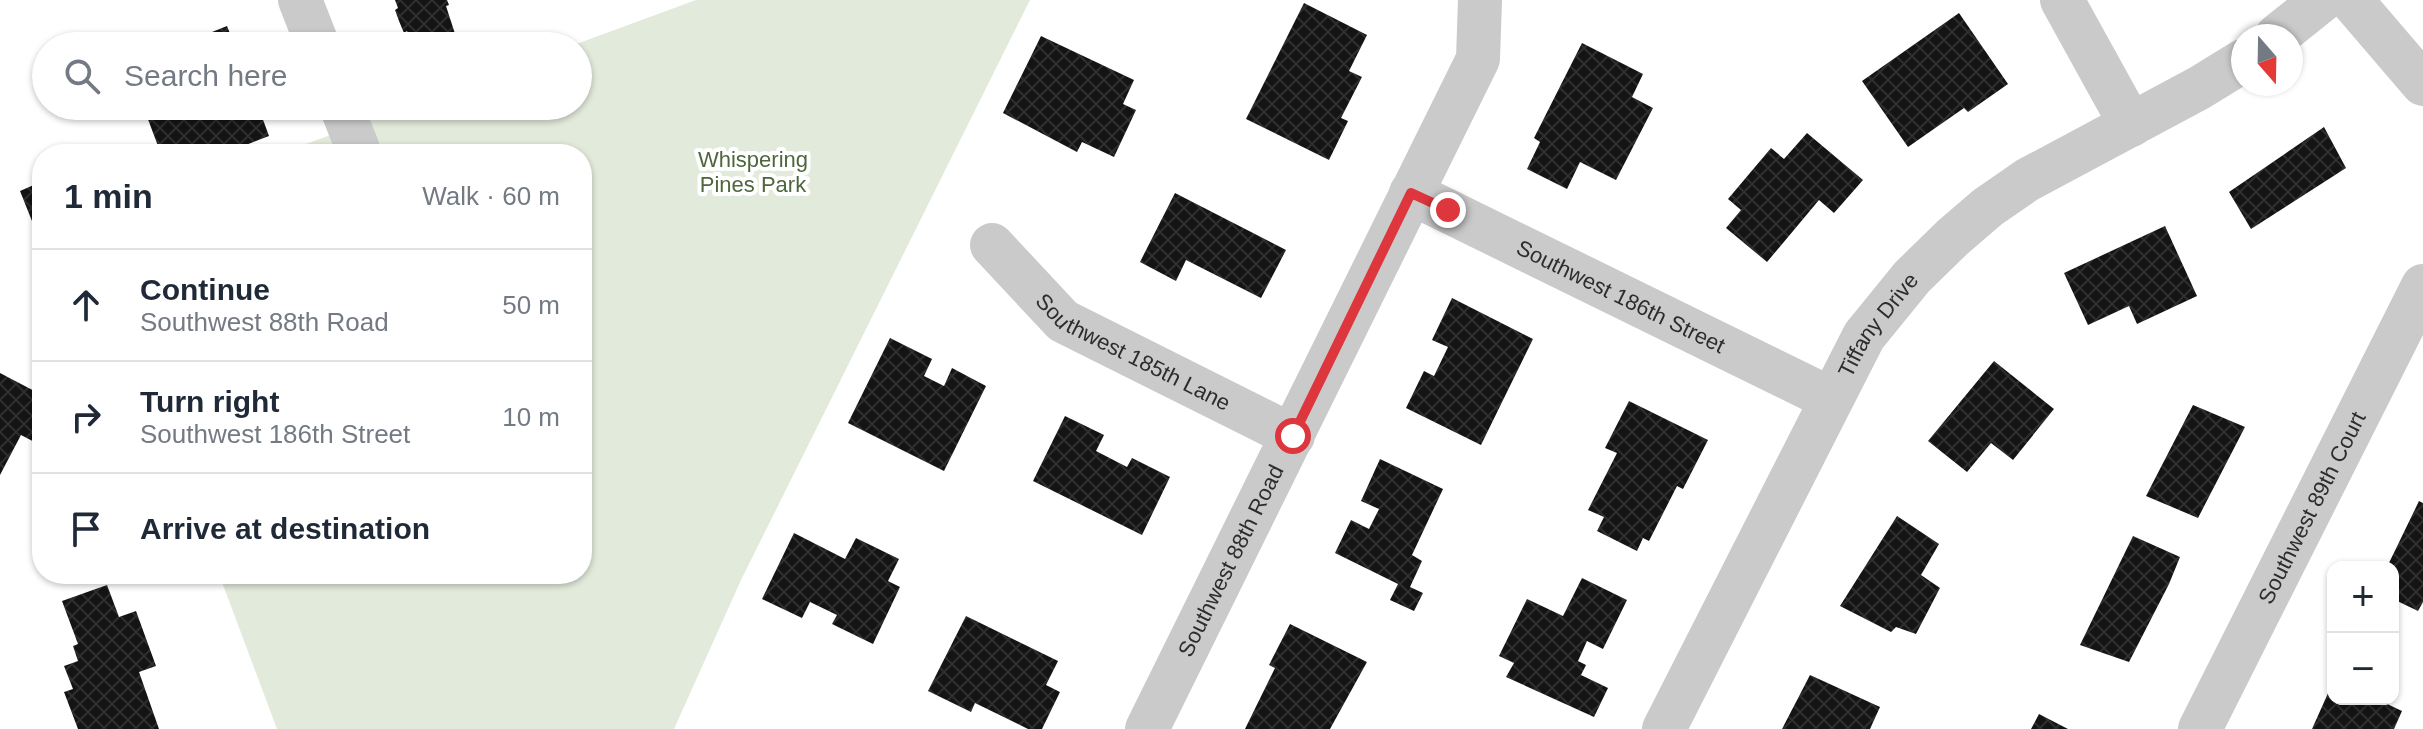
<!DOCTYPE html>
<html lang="en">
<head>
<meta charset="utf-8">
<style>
	:root { --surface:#fff; --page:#f2f2f3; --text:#1f2937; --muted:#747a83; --line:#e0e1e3 }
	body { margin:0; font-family:Arial,sans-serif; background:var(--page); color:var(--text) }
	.controls { position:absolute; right:24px; bottom:24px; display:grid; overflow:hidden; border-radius:16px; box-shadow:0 2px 6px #0004 }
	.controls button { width:72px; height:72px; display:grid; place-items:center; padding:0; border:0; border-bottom:2px solid var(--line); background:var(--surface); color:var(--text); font:40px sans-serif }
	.compass { position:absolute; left:2231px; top:24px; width:72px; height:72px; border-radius:50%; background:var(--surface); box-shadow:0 2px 6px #0004; rotate:160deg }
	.stop { position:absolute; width:24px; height:24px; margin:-18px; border:6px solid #dd363c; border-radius:50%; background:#fff }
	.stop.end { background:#dd363c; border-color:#fff; box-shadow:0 2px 8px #0008 }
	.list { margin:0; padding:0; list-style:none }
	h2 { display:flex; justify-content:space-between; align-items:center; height:104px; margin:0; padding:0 32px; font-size:34px }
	h2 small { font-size:26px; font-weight:400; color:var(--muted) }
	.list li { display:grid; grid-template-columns:52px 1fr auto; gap:24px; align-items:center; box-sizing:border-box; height:112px; padding:0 32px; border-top:2px solid var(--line) }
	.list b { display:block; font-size:30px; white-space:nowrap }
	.list p { margin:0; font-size:26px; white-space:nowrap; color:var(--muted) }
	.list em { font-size:26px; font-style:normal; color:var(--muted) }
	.icon { flex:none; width:44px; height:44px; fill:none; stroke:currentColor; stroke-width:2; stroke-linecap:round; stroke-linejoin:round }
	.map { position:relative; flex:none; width:2423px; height:729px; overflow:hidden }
	.search { position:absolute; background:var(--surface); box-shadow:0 2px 6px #0004; left:32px; top:32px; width:560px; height:88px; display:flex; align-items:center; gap:20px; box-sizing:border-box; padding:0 28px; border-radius:44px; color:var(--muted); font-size:30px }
	.panel { position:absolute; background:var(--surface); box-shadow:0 2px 6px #0004; left:32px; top:144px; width:560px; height:440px; border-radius:32px }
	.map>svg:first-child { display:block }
	.park { fill:#e2eadb }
	.building { fill:url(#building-cross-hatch) }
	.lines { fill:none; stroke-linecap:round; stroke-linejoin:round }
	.minor { stroke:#cacaca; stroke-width:44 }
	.route { stroke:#dd363c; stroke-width:10 }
	.labels { text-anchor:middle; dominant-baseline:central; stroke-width:8; stroke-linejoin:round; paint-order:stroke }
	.park-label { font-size:22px; fill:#4f663d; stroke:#fff }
	.street-label { font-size:22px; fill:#2d2d2d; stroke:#fff }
</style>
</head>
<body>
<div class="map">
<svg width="2423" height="729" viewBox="0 0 2423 729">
	<defs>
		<pattern id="building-cross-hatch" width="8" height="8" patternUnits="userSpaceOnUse" patternTransform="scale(2)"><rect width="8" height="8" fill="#141414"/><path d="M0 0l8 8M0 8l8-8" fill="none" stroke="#2e2e2e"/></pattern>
	</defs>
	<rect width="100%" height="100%" fill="#fff"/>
	<path class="park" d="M696,0H1030L741,580L674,729H277L219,574H582V154H279L409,106H578V46H571Z"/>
	<path class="building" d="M395,0H447L449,5L446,6L459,46H413L407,31L404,33L399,21L395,10L398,8Z
		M1304,3L1367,35L1349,71L1362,77L1341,118L1348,121L1329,160L1246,119Z
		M1959,13L2008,84L1968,112L1964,108L1908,147L1862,81Z
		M227,26L235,46H177Z
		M1041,36L1134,80L1123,104L1136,110L1114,157L1082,142L1077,152L1003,113Z
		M1582,43L1643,74L1632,97L1653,108L1616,180L1580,162L1567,189L1527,169L1540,142L1534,138Z
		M143,106H243L244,109L258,106L269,136L223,154H181L179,149L161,154Z
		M2324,127L2346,168L2251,229L2229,192Z
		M1807,133L1863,180L1834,213L1819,200L1767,262L1726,228L1741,210L1728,199L1771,148L1784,159Z
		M36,184L42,198V217L32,221L20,191Z
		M1175,193L1286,250L1261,298L1186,260L1176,281L1140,262Z
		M2165,226L2197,296L2137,324L2129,306L2088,325L2064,273Z
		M1452,298L1533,339L1481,445L1406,408L1424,371L1434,376L1448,347L1432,340Z
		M890,338L932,359L924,376L944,386L952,368L986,386L944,471L848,423Z
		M1994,361L2054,409L2013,460L1991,443L1967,472L1928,441Z
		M0,373L42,395V446L21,435L0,475Z
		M1629,401L1708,440L1683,489L1677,486L1649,541L1643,538L1637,551L1597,531L1604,517L1588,510L1617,453L1605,448Z
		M2193,405L2245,427L2198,518L2146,496Z
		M1065,416L1104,435L1096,451L1127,467L1132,458L1170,477L1142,535L1033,481Z
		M1380,459L1443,489L1412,555L1422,561L1410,587L1423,593L1414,611L1390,600L1398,584L1335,553L1351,520L1369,529L1379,509L1361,501Z
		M2419,501L2423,503V602L2418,611L2393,599V567H2387Z
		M1897,516L1939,544L1921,575L1940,588L1916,634L1896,627L1891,632L1840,606Z
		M794,533L845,559L856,538L899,559L888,581L900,587L873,644L832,624L837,615L810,602L802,618L762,599Z
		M2133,536L2180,557L2169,584L2129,662L2080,645Z
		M1582,578L1627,600L1603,649L1587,641L1578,661L1586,665L1581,675L1608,688L1594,717L1506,677L1514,663L1499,656L1527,599L1563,616Z
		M107,585L119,617L136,611L156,666L139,672L159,729H78L64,692L73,689L64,666L78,661L73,646L78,644L62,601Z
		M966,616L1058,661L1046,685L1060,692L1042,729H1028L975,703L971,712L928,691Z
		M1290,624L1367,662L1330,729H1245L1275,668L1269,665Z
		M1810,675L1880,707L1870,729H1782Z
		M2333,682V699H2384L2383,702L2402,711L2394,729H2312Z
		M2039,714L2068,729H2031Z"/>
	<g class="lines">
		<g class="minor">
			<path d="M300,0L318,46"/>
			<path d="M2062,0L2131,125"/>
			<path d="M2351,0L2423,84"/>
			<path d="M2277,36L2322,0"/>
			<path d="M341,106L358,149"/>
			<path id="s1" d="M1411,193L1831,399"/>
			<path id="s2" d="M992,245L1063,321L1293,436"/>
			<path id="s3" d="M1147,729L1478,59L1480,0"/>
			<path id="s4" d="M1664,729L1864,336L1912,277L1953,237L1988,207L2027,180L2199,88L2243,61"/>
			<path id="s5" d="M2200,729L2423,286"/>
		</g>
	</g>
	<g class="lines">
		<path class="route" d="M1293,436L1411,193L1448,210"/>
	</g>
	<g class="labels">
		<g class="park-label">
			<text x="753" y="159">Whispering<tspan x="753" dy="25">Pines Park</tspan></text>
		</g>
		<g class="street-label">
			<text stroke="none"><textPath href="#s1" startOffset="234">Southwest 186th Street</textPath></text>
			<text stroke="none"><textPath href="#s4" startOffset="458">Tiffany Drive</textPath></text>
			<text stroke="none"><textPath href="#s2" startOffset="180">Southwest 185th Lane</textPath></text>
			<text stroke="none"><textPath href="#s5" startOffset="248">Southwest 89th Court</textPath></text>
			<text stroke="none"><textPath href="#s3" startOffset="188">Southwest 88th Road</textPath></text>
		</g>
	</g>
</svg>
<div class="controls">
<button>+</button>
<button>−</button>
</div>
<svg class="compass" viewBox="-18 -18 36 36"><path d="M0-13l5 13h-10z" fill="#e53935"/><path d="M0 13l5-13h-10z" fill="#747a83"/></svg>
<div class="stop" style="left:1293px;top:436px"></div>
<div class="stop end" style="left:1448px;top:210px"></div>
<div class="search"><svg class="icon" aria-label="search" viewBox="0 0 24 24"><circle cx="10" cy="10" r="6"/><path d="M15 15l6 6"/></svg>Search here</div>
<section class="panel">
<h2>1 min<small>Walk · 60 m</small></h2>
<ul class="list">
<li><svg class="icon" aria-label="ahead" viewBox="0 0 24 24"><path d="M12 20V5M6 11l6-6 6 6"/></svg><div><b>Continue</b><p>Southwest 88th Road</p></div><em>50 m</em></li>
<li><svg class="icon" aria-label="right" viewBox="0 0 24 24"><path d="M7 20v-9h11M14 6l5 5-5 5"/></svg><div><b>Turn right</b><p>Southwest 186th Street</p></div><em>10 m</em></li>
<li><svg class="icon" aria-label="arrive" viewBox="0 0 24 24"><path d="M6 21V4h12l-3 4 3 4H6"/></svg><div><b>Arrive at destination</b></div></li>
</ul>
</section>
</div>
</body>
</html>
